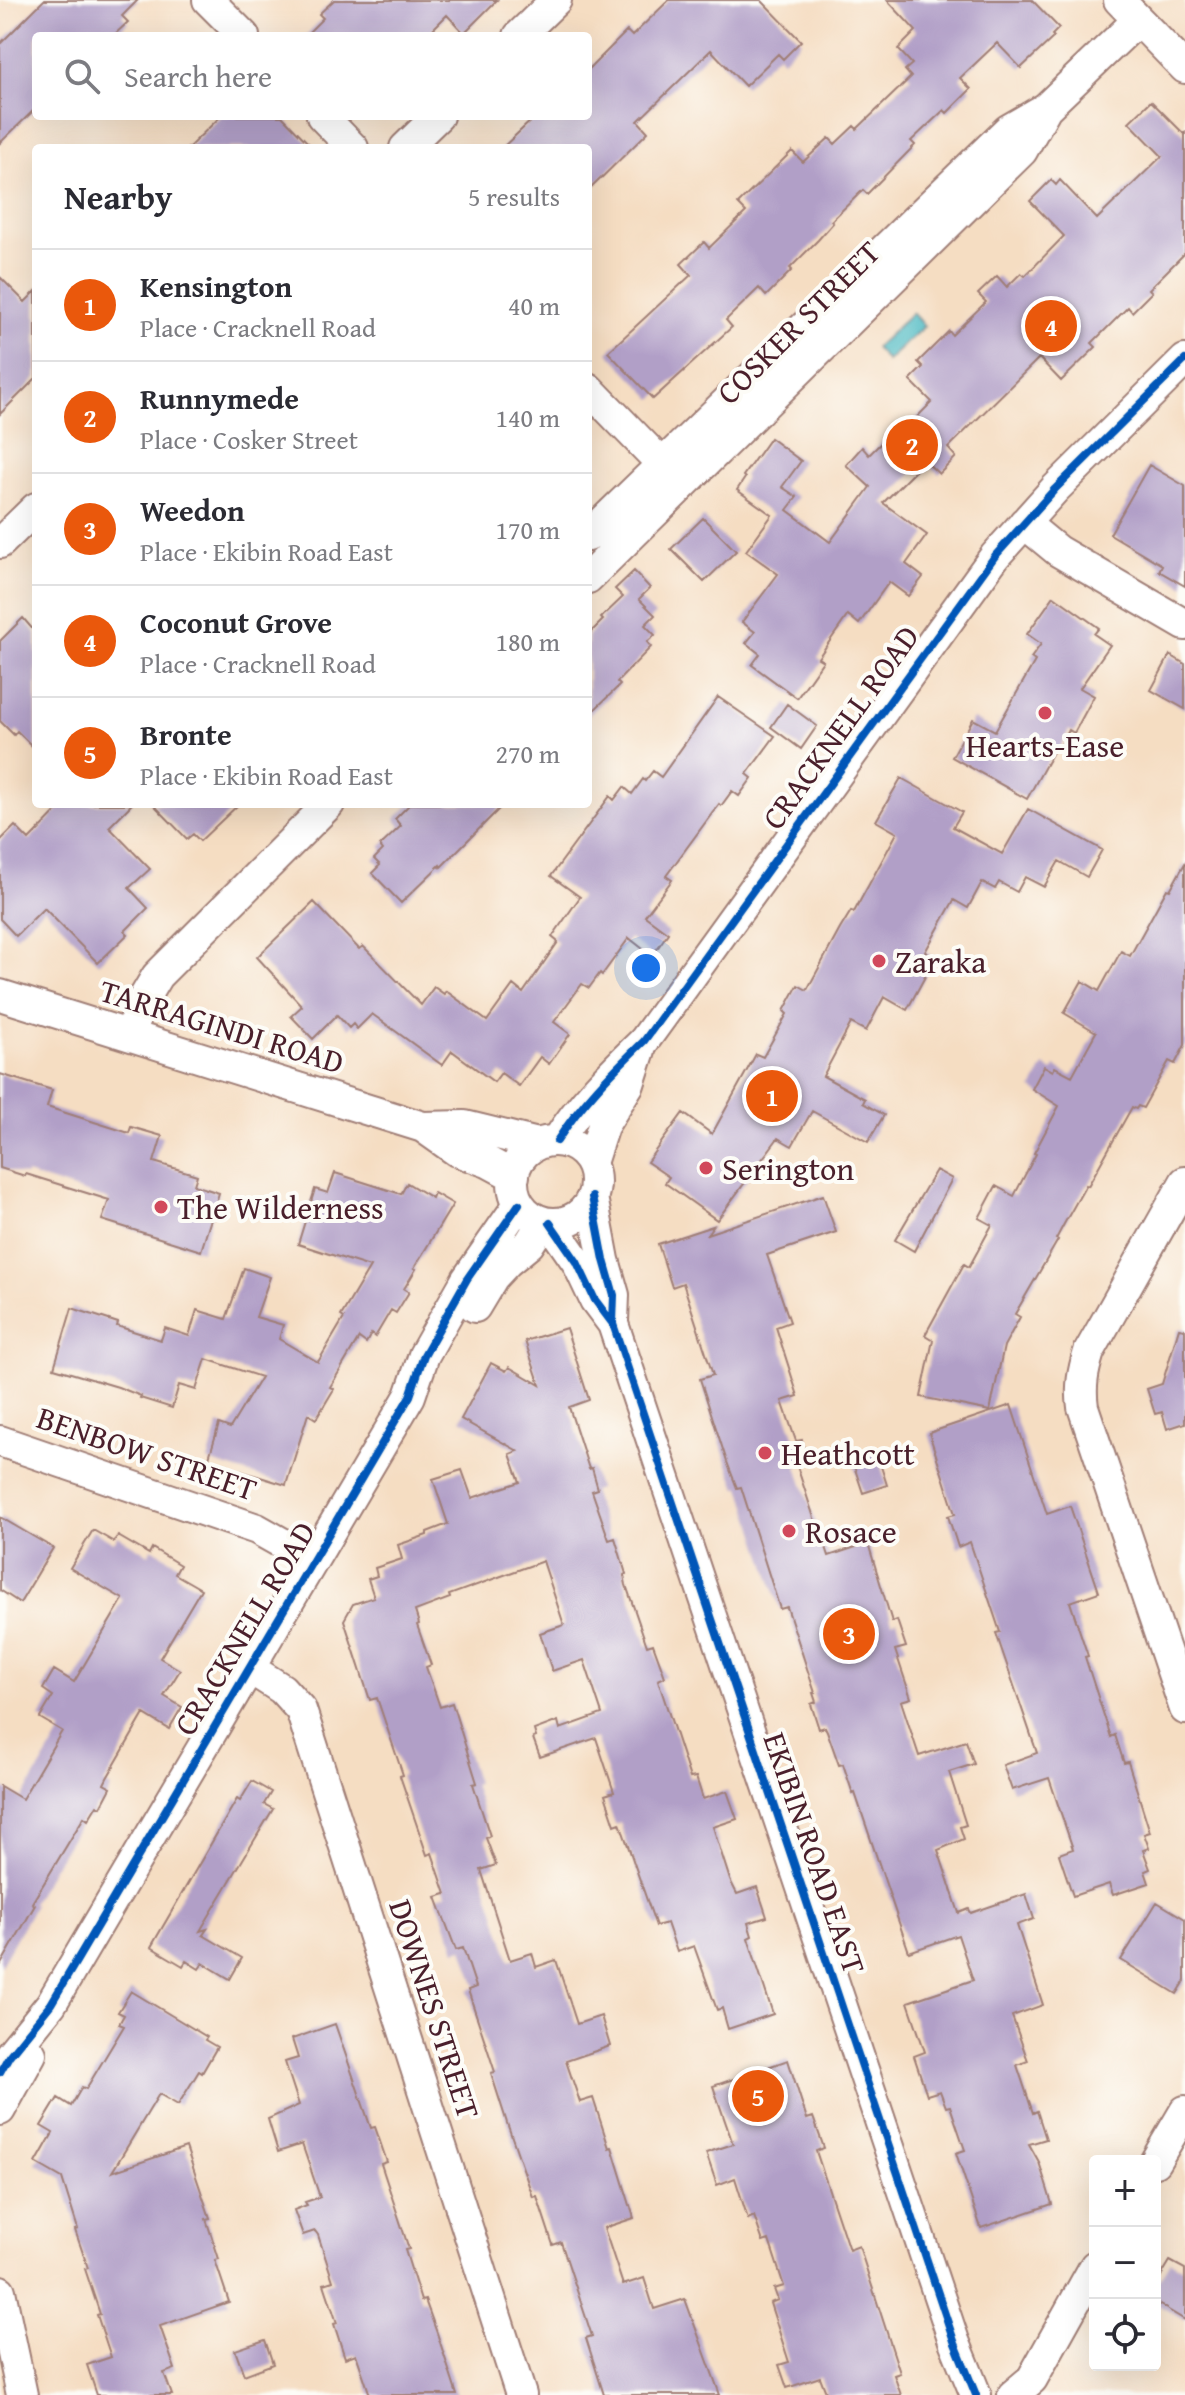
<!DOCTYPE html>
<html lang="en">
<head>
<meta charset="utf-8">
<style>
	:root { --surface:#fff; --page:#f2f2f3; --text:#2b2b33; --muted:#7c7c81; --line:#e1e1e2; --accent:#ea580c }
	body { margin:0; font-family:"Gentium Book Plus",serif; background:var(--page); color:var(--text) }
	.controls { position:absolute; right:24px; bottom:24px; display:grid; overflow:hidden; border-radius:8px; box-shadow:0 8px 32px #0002 }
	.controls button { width:72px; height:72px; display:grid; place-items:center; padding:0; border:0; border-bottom:2px solid var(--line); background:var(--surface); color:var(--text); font:40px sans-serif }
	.you { position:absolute; left:646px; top:968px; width:28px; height:28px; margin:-20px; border:6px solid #fff; border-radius:50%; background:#1a73e8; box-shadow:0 0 0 12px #1a73e833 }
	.badge { display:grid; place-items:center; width:52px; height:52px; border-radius:50%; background:var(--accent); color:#fff; font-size:26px; font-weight:700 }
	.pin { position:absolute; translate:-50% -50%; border:4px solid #fff; box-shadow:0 2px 8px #0006 }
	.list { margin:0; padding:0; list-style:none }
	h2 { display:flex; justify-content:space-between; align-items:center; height:104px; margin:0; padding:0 32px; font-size:34px }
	h2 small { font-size:26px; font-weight:400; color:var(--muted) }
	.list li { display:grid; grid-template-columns:52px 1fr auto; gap:24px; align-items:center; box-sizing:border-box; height:112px; padding:0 32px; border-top:2px solid var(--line) }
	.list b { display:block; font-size:30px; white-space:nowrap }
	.list p { margin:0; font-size:26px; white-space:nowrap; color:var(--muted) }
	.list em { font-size:26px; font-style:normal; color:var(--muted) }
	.icon { flex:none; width:44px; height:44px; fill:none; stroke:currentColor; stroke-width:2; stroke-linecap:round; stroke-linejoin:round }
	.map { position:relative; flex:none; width:1185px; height:2395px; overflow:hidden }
	.search { position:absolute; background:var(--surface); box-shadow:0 8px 32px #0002; left:32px; top:32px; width:560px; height:88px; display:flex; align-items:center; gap:20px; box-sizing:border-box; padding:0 28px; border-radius:8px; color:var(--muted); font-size:30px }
	.panel { position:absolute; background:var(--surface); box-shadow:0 8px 32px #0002; left:32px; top:144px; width:560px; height:664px; border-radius:8px }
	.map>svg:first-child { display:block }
	.water { fill:#4bb9c2; stroke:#4a6c76; stroke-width:2 }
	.building { fill:#b19fc7 }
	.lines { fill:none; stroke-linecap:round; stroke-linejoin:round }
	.minor-casing { stroke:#a07e76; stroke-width:34 }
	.minor { stroke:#fff; stroke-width:30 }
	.cycleway-casing { stroke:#fdfcf7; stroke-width:13 }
	.cycleway { stroke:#0057b8; stroke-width:8 }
	.poi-dot { fill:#d1495b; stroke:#fdfcf7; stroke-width:3 }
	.labels { text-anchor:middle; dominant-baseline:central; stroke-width:8; stroke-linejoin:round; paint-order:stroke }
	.street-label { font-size:32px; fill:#4a1f2b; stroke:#fdfcf7 }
	.poi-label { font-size:32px; fill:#4a1f2b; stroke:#fdfcf7; text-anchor:start }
</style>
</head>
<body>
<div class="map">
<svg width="1185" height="2395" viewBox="0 0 1185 2395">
	<rect width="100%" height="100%" fill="#fdfcf7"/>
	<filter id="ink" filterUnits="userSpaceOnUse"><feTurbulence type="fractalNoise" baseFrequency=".0125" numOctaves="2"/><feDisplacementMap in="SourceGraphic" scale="16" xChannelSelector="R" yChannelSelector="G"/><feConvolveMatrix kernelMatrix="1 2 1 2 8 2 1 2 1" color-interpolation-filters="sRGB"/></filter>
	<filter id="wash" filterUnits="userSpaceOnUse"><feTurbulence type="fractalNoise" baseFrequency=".006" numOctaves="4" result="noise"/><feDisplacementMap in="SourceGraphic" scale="32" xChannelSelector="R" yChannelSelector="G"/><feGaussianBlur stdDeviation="1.8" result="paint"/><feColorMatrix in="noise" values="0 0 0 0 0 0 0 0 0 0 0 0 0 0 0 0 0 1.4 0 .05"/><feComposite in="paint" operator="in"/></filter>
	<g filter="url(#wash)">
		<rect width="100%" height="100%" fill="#f5ddc2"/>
		<path class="water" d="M912,313L924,326L887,361L875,348Z"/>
		<g id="blocks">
			<path class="building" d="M44,0H138L122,16L128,22L113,36H36V108L0,143V44Z
				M334,0H497L464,33L447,15L426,36H305L323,18L319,14Z
				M669,0H761L801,41L783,59L778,54L745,86L711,50L638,121L648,132L588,191V148H502L536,116H588V70L627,31L632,36Z
				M887,0H1032L1059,28L1052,35L1054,37L1021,68L997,43L960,78L971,89L947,113L944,110L911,141L915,145L867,194L863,190L831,221L833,223L818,240L790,268L792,270L766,296L759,288L726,320L732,327L653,399L608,352L691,275L681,264L704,242L709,248L746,212L738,204L792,151L803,162L829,138L835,144L854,126L857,129L911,77L905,70L912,64L898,49L916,31Z
				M1151,101L1184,134L1185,133V253L1149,289L1152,292L1132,312L1128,307L1092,343L1096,347L1061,381L1039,358L948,448L956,457L939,474L925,461L883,503L927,535L906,564L923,577L908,596L889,582L859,624L848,615L818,658L823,661L797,698L752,665L760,654L746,643L755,632L742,622L778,574L746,551L772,515L737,490L745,478L743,476L770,438L801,461L782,487L797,497L787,510L830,542L870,487L846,465L862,447L869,455L891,433L896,438L932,402L910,380L923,367L918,362L949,331L952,335L986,302L978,294L997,276L1007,287L1021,273L1025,276L1064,236L1030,201L1051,180L1056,185L1060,180L1097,219L1162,156L1129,122Z
				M221,116H282L313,148H188Z
				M0,277L25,302L36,291V378L0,414Z
				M1149,465L1185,486V586L1159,571L1162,565L1110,534Z
				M703,518L736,551L704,582L671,549Z
				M634,571L650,588L639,599L655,615L645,625L655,635L647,642L651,647L617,682L620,685L588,716V635L603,620L601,618L623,597L615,589Z
				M1054,596L1099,628L1094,634L1110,645L1080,688L1094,696L1074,733L1069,730L1058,751L1054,750L1027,799L952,757L973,719L995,731L1035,661L1031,658L1041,644L1027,634Z
				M23,618L36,633V750L17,731L14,735L0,721V641Z
				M1170,655L1185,664V709L1151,690Z
				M718,697L775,736L747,774L752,778L739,796L732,791L721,806L719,804L666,876L672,880L645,916L668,933L652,956L629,938L602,975L600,973L589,988L582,984L554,1022L570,1034L549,1064L540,1057L519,1086L501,1073L494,1082L452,1051L442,1065L372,1014L357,1029L353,1024L349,1028L337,1015L313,1039L291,1016L302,1006L257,957L314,902L359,949L363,946L421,1005L434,987L444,994L446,991L487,1021L513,985L523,993L558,942L552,937L580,897L551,876L610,796L614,800L624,787L632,794L643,779L645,781L653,771L661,777Z
				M787,704L817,726L801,749L771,727Z
				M901,778L962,812L953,827L1002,854L1028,809L1102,850L1087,877L1059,861L1044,887L1025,877L1017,892L999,882L995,889L982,882L968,908L954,900L925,952L935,958L907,1010L884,997L866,1031L851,1023L823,1076L865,1099L863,1103L884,1115L868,1142L812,1111L792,1146L778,1138L717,1220L665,1183L669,1177L647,1162L683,1113L712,1134L756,1054L763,1057L787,1014L784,1011L798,985L807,990L840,929L851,911L854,912L897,833L876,821Z
				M64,804H132L109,827L150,869L129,888L148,908L125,931L128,934L98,963L44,908L16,936L0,919V841L15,826L29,840Z
				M153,804H239L200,841L193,834L187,839Z
				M410,804H504L441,867L440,865L401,903L372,873L380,865L374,859L383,850L380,846L401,826L395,819Z
				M1185,863V1045L1175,1064L1169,1061L1143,1108L1138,1106L1136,1109L1132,1107L1088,1186L1086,1185L1064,1224L1056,1239L1058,1240L1015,1314L1020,1317L1004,1346L990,1411L921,1397L933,1340L925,1335L964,1264L969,1267L992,1225L979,1218L996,1186L1014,1196L1036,1154L1034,1153L1059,1106L1032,1089L1044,1066L1053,1071L1055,1067L1072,1076L1096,1032L1064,1013L1082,981L1099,991L1121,951L1130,956L1167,889L1170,890Z
				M0,1074L52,1090L47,1107L129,1133L131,1127L162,1136L154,1162L197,1175L194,1185L219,1193L201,1251L102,1220L109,1200L26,1174L25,1176L0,1168Z
				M936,1170L952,1179L914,1251L895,1240Z
				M335,1173L401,1194L407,1183L432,1198L434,1193L453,1204L414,1268L416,1269L404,1289L409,1292L396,1313L391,1310L375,1337L371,1334L366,1343L359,1338L330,1387L334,1389L316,1419L308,1414L286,1485L208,1461L219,1424L230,1428L261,1377L206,1359L196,1390L179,1385L172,1408L140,1398L141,1396L118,1387L54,1368L72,1308L118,1323L117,1326L161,1340L165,1328L189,1336L197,1310L226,1319L244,1268L270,1277L256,1317L283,1325L279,1339L318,1362L344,1318L341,1316L370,1267L298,1244L315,1189L328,1193Z
				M823,1195L836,1232L767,1255L790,1322L776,1327L798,1396L782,1401L796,1441L802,1440L809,1462L797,1466L816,1524L818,1523L829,1556L868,1543L892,1622L897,1620L906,1647L895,1650L911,1698L901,1701L919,1756L966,1741L974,1764L949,1772L966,1825L960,1827L964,1839L938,1850L959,1913L969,1909L971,1913L1026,1894L1034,1919L1017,1925L1043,2005L1012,2016L1028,2061L1017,2065L1033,2113L1037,2111L1046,2139L1029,2144L1039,2162L1052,2204L981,2228L956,2153L965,2150L950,2106L946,2107L940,2091L927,2095L914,2056L925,2052L908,2002L973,1980L958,1935L909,1952L855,1793L853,1794L843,1764L839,1765L827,1731L825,1727L819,1729L811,1704L816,1702L813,1693H815L787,1607L780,1609L741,1487L737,1488L727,1462L700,1379L713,1375L683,1283L672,1287L658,1244L713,1226L707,1234Z
				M566,1328L589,1400L569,1407L589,1469L592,1468L598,1489L592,1491L609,1540L615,1538L626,1574L624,1575L626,1585L647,1646L653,1644L665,1677L658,1680L690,1778L696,1777L703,1799L727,1791L737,1819L713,1827L730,1880L737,1894L757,1887L767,1917L748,1923L752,1936L748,1938L773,2014L728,2029L722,2008L717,2010L694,1946L677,1952L667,1923L656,1926L620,1823L615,1825L605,1795L614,1792L596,1738L540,1757L533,1738L536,1737L534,1730L558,1721L560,1729L602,1714L584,1660L552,1671L540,1633L564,1625L543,1561L449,1595L450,1598L415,1611L419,1624L417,1625L431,1665L426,1667L440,1707L452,1703L477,1783L473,1784L490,1836L486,1838L496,1865L481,1870L510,1960L532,1953L536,1967L556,1960L577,2024L601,2016L610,2046L566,2061L580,2102L593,2098L609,2148L612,2147L634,2218L604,2228L623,2285L644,2278L654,2309L685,2299L720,2395H604L586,2338L592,2336L561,2242L553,2245L537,2196L533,2197L507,2123L491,2073L495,2072L468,1990L476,1987L463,1948L456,1950L436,1897L446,1894L432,1853L427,1855L400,1776L403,1775L377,1698L370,1700L344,1620L353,1604L374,1597L368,1579L377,1576L375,1568L402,1559L398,1545L427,1535V1532L448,1524L433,1479L462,1470L472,1498L520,1482L510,1454L518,1451L461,1419L491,1363L506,1371L509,1367L540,1385L525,1341Z
				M1179,1328L1185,1329V1423L1167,1429L1162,1412L1155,1414L1147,1389L1162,1384Z
				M1011,1405L1047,1514L1070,1506L1099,1592L1070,1602L1088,1656L1085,1657L1111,1737L1115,1735L1124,1763L1128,1762L1150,1832L1144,1834L1149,1848L1143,1850L1150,1869L1145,1871L1149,1883L1113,1895L1109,1884L1073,1896L1059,1854L1073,1849L1049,1778L1012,1790L1003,1765L1037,1753L996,1633L1000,1632L970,1542L958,1547L948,1516L955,1514L929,1433Z
				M876,1451L887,1485L863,1493L852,1460Z
				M0,1517L53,1548L20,1603L0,1590Z
				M93,1530L114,1542L118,1536L149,1554L152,1548L180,1565L175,1574L201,1589L160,1658L180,1670L164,1696L182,1707L169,1729L144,1714L107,1778L104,1784L111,1788L101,1807L97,1805L88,1820L84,1817L32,1903L35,1905L0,1966V1786L22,1799L62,1731L40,1718L53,1696L43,1689L54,1670L74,1682L123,1599L70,1568Z
				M252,1781L271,1792L264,1804L273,1809L200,1931L207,1929L203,1935L242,1958L230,1979L203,1963L199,1969L186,1961L183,1966L151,1947L237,1799L240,1801Z
				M1157,1902L1185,1919V1981L1177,1994L1121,1960Z
				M131,1991L207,2037L205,2040L217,2047L202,2073L199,2071L178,2105L159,2094L112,2172L186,2147L210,2218L206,2219L219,2259L215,2260L229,2302L160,2326L175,2369L164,2373L172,2395H97L87,2365L111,2357L97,2315L100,2314L85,2269L88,2268L75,2230L78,2229L62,2178L36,2163L53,2133L41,2126L58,2098L71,2106L82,2087L86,2089L124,2026L119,2024L124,2015L118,2012Z
				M335,2024L371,2128L375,2127L387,2162L381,2164L409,2249L405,2250L421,2301L425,2300L437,2333L457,2395H370L356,2354L345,2358L334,2324L337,2323L324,2284L333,2281L318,2235L315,2231L303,2235L294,2210L307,2205L305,2202L320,2197L302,2144L278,2152L268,2119L299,2105L285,2062L298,2058L292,2039Z
				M788,2060L807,2119L813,2117L824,2148L816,2151L849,2250L859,2246L900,2373L894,2375L901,2395H827L820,2377L787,2388L779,2365L789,2362L770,2303L778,2300L774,2289L784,2286L769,2240L763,2242L754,2216L748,2219L735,2178L717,2185L706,2153L733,2144L713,2086Z
				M1170,2261L1185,2269V2320L1155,2302V2286Z
				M265,2340L273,2364L244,2375L235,2350Z"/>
		</g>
	</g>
	<g filter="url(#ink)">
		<use href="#blocks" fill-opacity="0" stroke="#a07e76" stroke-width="2"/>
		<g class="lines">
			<defs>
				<path id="minor" d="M208,0L244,36
					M1119,0L1185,68
					M519,36L556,0
					M322,116L353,148
					M405,148L438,116
					M588,388L663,465
					M1024,523L1058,551L1185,625
					M588,536L1008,130L1046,108L1138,20
					M0,543L36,508
					M588,578L1022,151L1045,110
					M0,995L423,1127L457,1151L488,1162L514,1176
					M130,1035L141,1003L157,976L329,804
					M423,1127L465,1126L538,1144
					M557,1141C581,1103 612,1072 644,1041L995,556L1055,489L1185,360
					M513 1182a41 41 0 1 1 82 0a41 41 0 1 1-82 0Z
					M591,1163L603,1126L629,1084L640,1050
					M1185,1182L1089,1352C1083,1371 1080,1387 1083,1407L1185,1709
					M592,1197L604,1260L614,1295L613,1321
					M550,1223L577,1262L595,1300L613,1324L954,2341L976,2395
					M475,1307L493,1277L507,1262L529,1244L543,1222
					M0,1441L257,1529L312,1560
					M249,1668L282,1689L301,1710L521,2395
					M0,2072L9,2056L51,2004L410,1396L424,1355L467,1279L519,1204
					M0,2110L31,2054
					M1155,2162L1185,2111
					M0,2291L22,2395
					M1013,2395L1032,2379L1095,2266"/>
			</defs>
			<use href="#minor" class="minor-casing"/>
			<use href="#minor" class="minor"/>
			<defs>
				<path id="cycleway" d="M557,1141C581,1103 612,1072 644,1041L995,556L1055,489L1185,360
					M592,1197L604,1260L614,1295L613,1324
					M550,1223L577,1262L595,1300L613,1324L954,2341L976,2395
					M0,2072L9,2056L51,2004L410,1396L424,1355L467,1279L519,1204"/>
			</defs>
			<use href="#cycleway" class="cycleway-casing"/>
			<use href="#cycleway" class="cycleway"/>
		</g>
	</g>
	<g class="poi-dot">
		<circle cx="1045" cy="713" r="8"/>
		<circle cx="879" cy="961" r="8"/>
		<circle cx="706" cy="1168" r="8"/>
		<circle cx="161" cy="1207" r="8"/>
		<circle cx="765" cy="1453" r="8"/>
		<circle cx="789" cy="1531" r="8"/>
	</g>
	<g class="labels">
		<g class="street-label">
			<text transform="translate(798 322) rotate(-45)">COSKER STREET</text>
			<text transform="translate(840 727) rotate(-54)">CRACKNELL ROAD</text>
			<text transform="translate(222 1026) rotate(17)">TARRAGINDI ROAD</text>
			<text transform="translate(147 1453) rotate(19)">BENBOW STREET</text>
			<text transform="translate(244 1628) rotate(-59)">CRACKNELL ROAD</text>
			<text transform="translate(815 1853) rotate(71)">EKIBIN ROAD EAST</text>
			<text transform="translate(435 2009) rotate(72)">DOWNES STREET</text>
		</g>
		<g class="poi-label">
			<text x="1045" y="745" text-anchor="middle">Hearts-Ease</text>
			<text x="895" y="961">Zaraka</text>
			<text x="722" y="1168">Serington</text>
			<text x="177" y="1207">The Wilderness</text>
			<text x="781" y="1453">Heathcott</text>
			<text x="805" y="1531">Rosace</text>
		</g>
	</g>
</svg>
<div class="controls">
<button>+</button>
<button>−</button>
<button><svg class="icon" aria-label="locate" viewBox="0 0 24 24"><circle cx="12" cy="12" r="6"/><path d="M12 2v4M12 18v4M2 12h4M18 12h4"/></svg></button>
</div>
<div class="you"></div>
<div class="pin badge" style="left:772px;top:1096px">1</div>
<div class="pin badge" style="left:912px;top:445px">2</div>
<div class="pin badge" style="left:849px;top:1634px">3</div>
<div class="pin badge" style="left:1051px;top:326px">4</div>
<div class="pin badge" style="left:758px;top:2096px">5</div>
<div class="search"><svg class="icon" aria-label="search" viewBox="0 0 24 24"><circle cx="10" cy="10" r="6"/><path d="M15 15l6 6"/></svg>Search here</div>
<section class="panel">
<h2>Nearby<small>5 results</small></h2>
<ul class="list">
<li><span class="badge">1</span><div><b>Kensington</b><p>Place · Cracknell Road</p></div><em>40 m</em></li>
<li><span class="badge">2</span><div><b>Runnymede</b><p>Place · Cosker Street</p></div><em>140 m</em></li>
<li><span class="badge">3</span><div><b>Weedon</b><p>Place · Ekibin Road East</p></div><em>170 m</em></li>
<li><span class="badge">4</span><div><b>Coconut Grove</b><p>Place · Cracknell Road</p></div><em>180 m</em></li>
<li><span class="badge">5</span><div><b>Bronte</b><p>Place · Ekibin Road East</p></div><em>270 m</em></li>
</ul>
</section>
</div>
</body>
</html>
